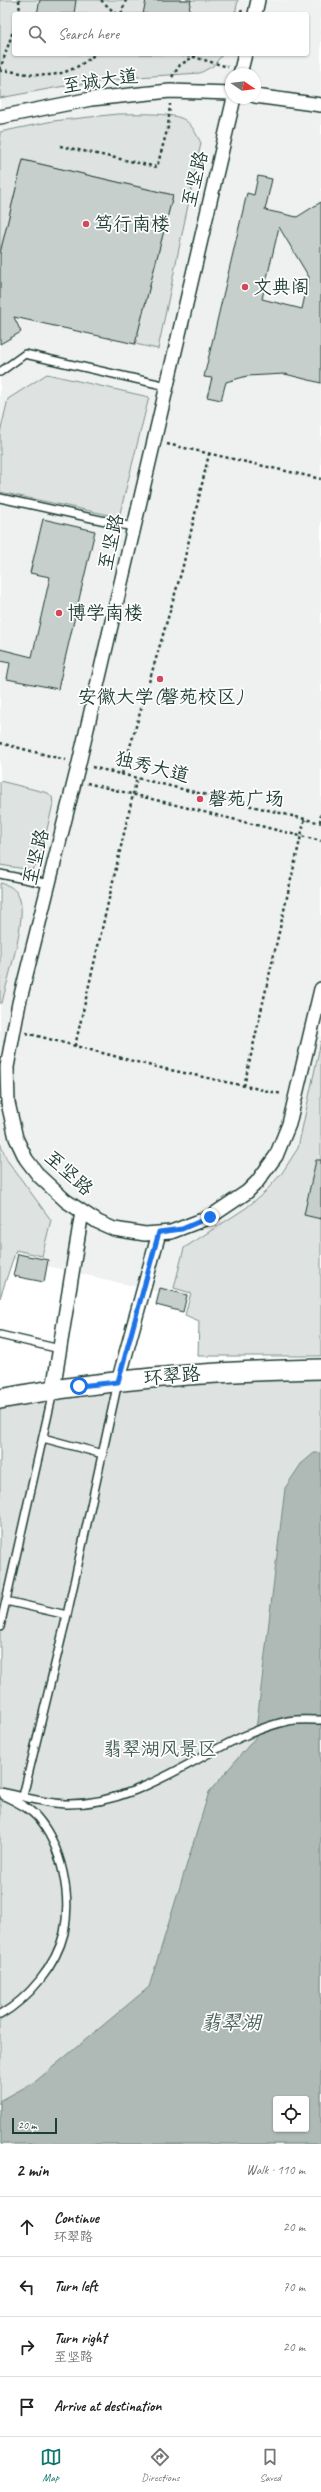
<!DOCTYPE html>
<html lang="en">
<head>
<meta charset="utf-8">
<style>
	:root { --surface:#fff; --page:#f6f6f6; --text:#222; --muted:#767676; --line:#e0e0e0; --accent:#0f766e }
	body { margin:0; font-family:Caveat,"LXGW WenKai TC",sans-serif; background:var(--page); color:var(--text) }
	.controls { position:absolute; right:12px; bottom:12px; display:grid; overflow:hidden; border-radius:4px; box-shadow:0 1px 3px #0004 }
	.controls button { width:36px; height:36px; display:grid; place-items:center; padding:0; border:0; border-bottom:1px solid var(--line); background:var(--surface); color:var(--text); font:20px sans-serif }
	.compass { position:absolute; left:225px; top:68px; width:36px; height:36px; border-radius:50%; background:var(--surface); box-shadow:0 1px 3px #0004; rotate:103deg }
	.scale { position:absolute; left:12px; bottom:10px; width:45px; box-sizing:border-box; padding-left:4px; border:2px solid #1f3d34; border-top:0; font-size:11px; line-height:14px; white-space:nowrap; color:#1f3d34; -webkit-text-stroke:3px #fff; paint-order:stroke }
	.stop { position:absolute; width:12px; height:12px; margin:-9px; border:3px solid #1a73e8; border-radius:50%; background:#fff }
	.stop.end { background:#1a73e8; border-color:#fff; box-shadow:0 1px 4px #0008 }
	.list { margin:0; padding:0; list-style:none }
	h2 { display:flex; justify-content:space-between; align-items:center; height:52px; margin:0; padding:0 16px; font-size:17px }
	h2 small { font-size:13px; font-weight:400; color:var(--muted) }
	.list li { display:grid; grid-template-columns:26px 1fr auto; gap:12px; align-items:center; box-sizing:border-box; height:60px; padding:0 16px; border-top:1px solid var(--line) }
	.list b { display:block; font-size:15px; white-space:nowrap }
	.list p { margin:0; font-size:13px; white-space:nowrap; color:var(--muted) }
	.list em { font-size:13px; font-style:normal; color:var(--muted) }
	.icon { flex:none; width:22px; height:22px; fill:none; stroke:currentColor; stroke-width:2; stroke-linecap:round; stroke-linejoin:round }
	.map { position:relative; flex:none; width:321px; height:2144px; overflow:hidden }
	.search { position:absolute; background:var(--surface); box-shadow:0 1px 3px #0004; left:12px; right:12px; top:12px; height:44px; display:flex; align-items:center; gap:10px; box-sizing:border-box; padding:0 14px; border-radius:4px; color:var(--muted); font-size:15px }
	.sheet { height:292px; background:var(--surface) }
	nav { display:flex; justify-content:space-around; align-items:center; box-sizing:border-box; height:56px; border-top:1px solid var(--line); background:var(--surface); font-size:11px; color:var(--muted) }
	nav a { display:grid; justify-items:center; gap:2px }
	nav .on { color:var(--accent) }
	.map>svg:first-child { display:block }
	.built { fill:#eef1f0; fill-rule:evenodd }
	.green { fill:#dee3e2; stroke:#7e908b; fill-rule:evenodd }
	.water { fill:#afbab7; stroke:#758883; fill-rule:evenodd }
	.building { fill:#c7cfcc; stroke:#1f3d34; fill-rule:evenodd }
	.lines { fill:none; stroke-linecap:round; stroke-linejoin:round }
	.lane-casing { stroke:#1f3d34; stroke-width:10 }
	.street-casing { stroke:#1f3d34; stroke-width:16 }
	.secondary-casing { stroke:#1f3d34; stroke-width:22 }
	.path { stroke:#1f3d34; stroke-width:2.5; stroke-dasharray:3 3; stroke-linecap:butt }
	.lane { stroke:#fff; stroke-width:7 }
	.street { stroke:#fff; stroke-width:13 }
	.secondary { stroke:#fff; stroke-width:19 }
	.route { stroke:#1a73e8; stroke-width:5 }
	.poi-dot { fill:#d1495b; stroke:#fff; stroke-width:1.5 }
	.labels { text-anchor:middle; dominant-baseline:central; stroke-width:3.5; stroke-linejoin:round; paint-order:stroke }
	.street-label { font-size:19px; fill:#1f3d34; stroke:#fff }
	.poi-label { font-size:19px; fill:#1f3d34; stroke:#fff; text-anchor:start }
	.park-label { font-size:19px; fill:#455e57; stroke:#fff }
	.water-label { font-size:20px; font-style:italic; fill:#4a625b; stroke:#fff }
</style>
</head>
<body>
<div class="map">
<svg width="321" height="2144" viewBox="0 0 321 2144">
	<rect width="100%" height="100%" fill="#fff"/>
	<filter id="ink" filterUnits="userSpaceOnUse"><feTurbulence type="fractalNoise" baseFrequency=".025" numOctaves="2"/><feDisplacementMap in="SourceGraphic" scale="8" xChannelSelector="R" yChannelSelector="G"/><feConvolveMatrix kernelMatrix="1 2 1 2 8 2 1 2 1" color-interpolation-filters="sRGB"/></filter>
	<g filter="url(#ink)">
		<path class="built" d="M0,0H321V1356H198L199,1321L185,1315L189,1300H186L183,1312L156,1305L159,1292L47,1266L13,1276L16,1260H13L0,1298ZM14,14H307V54H14ZM231,74H255V98H231Z"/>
		<path class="green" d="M0,0H238L235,14H14V54H223L213,66L200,73L137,77L59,87L0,98Z
			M118,114C135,114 172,112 185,120C193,126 196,134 201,143L158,349L135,344L173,195L23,160L0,254V132L53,121Z
			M47,374L149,397L119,517L0,492V433L8,399Z
			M0,781L48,793L52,797L53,804L39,863L32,870L0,865Z
			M0,883C9,885 15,888 19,897C28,917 7,980 2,1003H0Z
			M321,1041V1356H198L199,1321L185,1315L191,1293L174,1288L184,1248L246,1208L264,1193L282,1173L298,1148Z
			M0,1143L7,1160L51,1220L42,1256L16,1250L0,1298Z
			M321,1369V2144H0V1399ZM276,2099H306V2129H276Z"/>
		<path class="water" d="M314,1453H321V2144H0V2101L36,2081L149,1987L209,1792L255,1738L285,1488L301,1464ZM276,2099H306V2129H276Z"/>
		<path class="building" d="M40,0H76L74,14H37Z
			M146,0H191L188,14H143Z
			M23,160L173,195L135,344L14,317L21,332L0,344V253Z
			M258,176L272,179L265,210L297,217L321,202V383L285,374L247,376L226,382L221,400L207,397L212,378L204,377L247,193L254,195ZM279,227L309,277L302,309L262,299Z
			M43,519L95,531L58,689L7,679L10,663L0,661V649L32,657L50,577L30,573Z
			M316,1160H321V1219L304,1215Z
			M18,1254L48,1260L44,1282L13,1276Z
			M160,1288L187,1295L183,1312L156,1305Z"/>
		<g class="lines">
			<defs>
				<path id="lane" d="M0,372L25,354L167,386
					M0,498L133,527
					M0,874L49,884
					M0,1335L60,1349
					M43,1438L103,1454
					M6,1601L67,1615
					M0,1627L53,1392
					M0,1792C22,1796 46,1804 69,1804C150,1804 211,1738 288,1721C298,1719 311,1720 321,1720
					M23,1796L67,1615L118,1382
					M0,2015C29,1998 56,1966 64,1933C72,1896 62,1846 37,1817C28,1807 15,1801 4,1796"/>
				<path id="street" d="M255,14L258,0
					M240,74L245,54
					M255,96L321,105
					M234,98L79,763L19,1003L7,1067L8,1103L16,1138L26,1159L39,1176L66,1201L98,1222L114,1229L145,1234L171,1232L210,1217L247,1192L257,1182L276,1156L289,1124L321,989
					M0,117L91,99L170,91L231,93
					M118,1382L159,1233
					M53,1390L82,1212"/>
				<path id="secondary" d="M0,1399C106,1379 214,1371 321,1369"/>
			</defs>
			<use href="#lane" class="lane-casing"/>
			<use href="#street" class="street-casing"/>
			<use href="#secondary" class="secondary-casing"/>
			<path class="path" d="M19,0L20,14
				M101,0L116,14
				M121,14L126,0
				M228,14L243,11
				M175,54L194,57L228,67
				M0,70L14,28
				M0,71C9,70 19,73 28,74C54,78 75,72 95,54
				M172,77L180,65L198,54
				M60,146L157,167L168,127L170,104
				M167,444L321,479
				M0,743L66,760
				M92,767L321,823
				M122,774L182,570L209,454
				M87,783L321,841
				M320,822L321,814
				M26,1033L152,1066L282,1094
				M75,1046L137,777
				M244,1086L305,818"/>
			<use href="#lane" class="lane"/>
			<use href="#street" class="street"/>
			<use href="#secondary" class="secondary"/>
		</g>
	</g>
	<g class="lines" filter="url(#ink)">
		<path class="route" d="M79,1386L118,1382L159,1232L182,1229L210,1217"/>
	</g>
	<g class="poi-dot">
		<circle cx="86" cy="224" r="4"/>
		<circle cx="245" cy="287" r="4"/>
		<circle cx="59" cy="613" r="4"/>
		<circle cx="160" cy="679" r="4"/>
		<circle cx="200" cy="799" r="4"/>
	</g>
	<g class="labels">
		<g class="street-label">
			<text transform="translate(100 81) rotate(-8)">至诚大道</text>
			<text transform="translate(195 179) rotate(-76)">至坚路</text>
			<text transform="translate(111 542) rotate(-77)">至坚路</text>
			<text transform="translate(152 767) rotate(14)">独秀大道</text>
			<text transform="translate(36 857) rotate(-76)">至坚路</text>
			<text transform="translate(69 1173) rotate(42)">至坚路</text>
			<text transform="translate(172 1376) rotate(-5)">环翠路</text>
		</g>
		<g class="poi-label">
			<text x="94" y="224">笃行南楼</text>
			<text x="253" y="287">文典阁</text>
			<text x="67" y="613">博学南楼</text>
			<text x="160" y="697" text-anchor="middle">安徽大学(磬苑校区)</text>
			<text x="208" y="799">磬苑广场</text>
		</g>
		<g class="park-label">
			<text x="160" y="1749">翡翠湖风景区</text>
		</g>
		<g class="water-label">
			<text x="231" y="2022">翡翠湖</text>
		</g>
	</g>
</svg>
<div class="controls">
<button><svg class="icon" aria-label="locate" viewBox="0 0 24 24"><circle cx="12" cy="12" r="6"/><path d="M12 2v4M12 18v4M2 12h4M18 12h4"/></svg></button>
</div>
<svg class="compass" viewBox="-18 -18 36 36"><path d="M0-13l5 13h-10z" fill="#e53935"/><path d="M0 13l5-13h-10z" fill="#767676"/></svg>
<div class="scale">20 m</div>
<div class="stop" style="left:79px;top:1386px"></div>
<div class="stop end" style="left:210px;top:1217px"></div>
<div class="search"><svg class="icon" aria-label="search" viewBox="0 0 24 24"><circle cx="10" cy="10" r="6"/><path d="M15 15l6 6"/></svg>Search here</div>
</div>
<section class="sheet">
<h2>2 min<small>Walk · 110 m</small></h2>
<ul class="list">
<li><svg class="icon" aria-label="ahead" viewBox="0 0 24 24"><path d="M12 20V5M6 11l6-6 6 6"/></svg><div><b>Continue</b><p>环翠路</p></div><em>20 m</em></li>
<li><svg class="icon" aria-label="left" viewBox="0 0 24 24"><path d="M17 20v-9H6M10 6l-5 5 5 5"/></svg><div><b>Turn left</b></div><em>70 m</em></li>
<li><svg class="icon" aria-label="right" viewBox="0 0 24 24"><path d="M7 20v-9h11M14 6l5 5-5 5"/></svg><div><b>Turn right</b><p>至坚路</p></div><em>20 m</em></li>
<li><svg class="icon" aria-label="arrive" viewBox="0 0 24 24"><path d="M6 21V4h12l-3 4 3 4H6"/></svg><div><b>Arrive at destination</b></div></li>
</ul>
</section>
<nav>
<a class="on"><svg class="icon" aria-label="map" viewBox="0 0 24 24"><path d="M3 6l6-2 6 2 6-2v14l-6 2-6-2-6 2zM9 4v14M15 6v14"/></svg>Map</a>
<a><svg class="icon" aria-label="directions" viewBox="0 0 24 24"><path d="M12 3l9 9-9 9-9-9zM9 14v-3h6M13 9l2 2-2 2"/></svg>Directions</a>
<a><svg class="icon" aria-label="saved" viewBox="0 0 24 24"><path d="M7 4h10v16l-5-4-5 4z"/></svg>Saved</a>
</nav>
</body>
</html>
